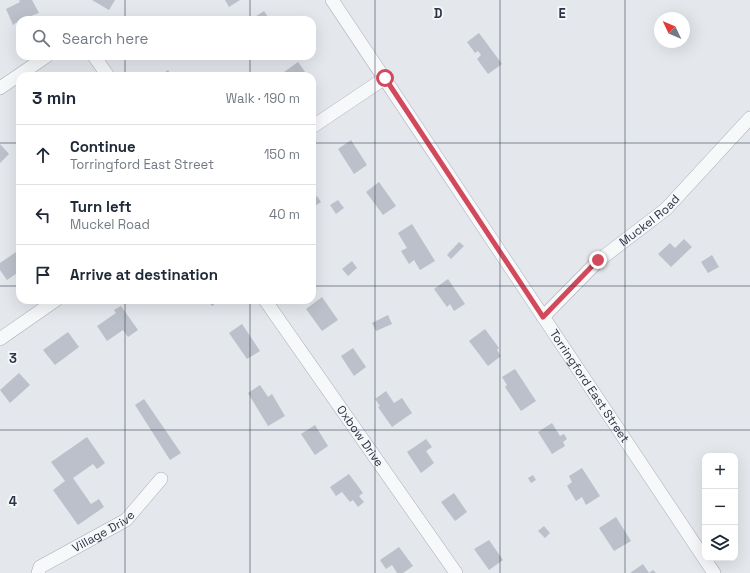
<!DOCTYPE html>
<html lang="en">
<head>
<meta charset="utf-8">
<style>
	:root { --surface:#fff; --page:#f2f2f3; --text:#1f2937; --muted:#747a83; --line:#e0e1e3 }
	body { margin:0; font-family:"Space Grotesk",sans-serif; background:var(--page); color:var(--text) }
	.controls { position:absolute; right:12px; bottom:12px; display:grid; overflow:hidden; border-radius:8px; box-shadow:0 4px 16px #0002 }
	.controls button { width:36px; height:36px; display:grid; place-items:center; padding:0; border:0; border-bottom:1px solid var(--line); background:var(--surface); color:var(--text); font:20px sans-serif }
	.compass { position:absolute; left:654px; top:12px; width:36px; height:36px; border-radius:50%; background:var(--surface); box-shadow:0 4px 16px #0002; rotate:314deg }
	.stop { position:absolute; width:12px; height:12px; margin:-9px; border:3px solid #d1495b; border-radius:50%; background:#fff }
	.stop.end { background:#d1495b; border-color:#fff; box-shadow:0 1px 4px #0008 }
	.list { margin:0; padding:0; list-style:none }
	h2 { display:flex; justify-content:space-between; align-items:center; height:52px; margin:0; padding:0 16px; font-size:17px }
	h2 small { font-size:13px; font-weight:400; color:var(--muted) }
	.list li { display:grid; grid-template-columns:26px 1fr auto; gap:12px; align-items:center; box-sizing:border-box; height:60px; padding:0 16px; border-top:1px solid var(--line) }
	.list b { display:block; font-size:15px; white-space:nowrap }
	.list p { margin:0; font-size:13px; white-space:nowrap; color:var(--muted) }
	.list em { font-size:13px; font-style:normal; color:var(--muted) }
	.icon { flex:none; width:22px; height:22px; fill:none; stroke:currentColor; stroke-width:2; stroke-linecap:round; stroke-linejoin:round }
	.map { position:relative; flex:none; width:750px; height:573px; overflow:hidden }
	.search { position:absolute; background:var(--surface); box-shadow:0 4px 16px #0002; left:16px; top:16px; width:300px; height:44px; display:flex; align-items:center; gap:10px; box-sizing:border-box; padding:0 14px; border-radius:12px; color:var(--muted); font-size:15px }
	.panel { position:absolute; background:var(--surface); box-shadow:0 4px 16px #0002; left:16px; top:72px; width:300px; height:232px; border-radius:12px }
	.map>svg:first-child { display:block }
	.building { fill:#bbc0ca }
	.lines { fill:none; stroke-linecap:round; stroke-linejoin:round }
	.street-casing { stroke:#a9aeb7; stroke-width:14 }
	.street { stroke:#f7f8fa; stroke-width:13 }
	.route { stroke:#d1495b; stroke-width:5 }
	.grid { fill:none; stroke:#2b3445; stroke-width:1; stroke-opacity:0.55 }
	.labels { text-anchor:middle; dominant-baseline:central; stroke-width:4; stroke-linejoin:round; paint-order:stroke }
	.street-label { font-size:12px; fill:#2b3445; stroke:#f4f6f9 }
	.grid-label { font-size:13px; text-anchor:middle; font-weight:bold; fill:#2b3445; stroke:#f4f6f9; stroke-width:4; stroke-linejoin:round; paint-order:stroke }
</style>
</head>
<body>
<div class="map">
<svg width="750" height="573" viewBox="0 0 750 573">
	<rect width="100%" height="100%" fill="#e4e7ec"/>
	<path class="building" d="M19,0H32L39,13L20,20L13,25L6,9L20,2Z
		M92,0H115L109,10Z
		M225,0H240L229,7Z
		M264,11L270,20H250Z
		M479,33L502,64L488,74L477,59L481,55L478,51L475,53L467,42Z
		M138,56H148L140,60Z
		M298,62L308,76H287L284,72Z
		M168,70L172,76H160Z
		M351,140L367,165L354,174L338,149Z
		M0,144L9,154L0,163Z
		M379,182L396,206L383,215L366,192Z
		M317,196L321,202L315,206L312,199Z
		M338,200L344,208L336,214L330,205Z
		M412,224L435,261L420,270L414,260L409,264L401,251L407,248L398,233Z
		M684,239L692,247L671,267L658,254L670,243L675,248Z
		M459,242L464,246L451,259L447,255Z
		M19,250L20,271L7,280L0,270V263Z
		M712,255L719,267L708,273L701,262Z
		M352,261L357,268L348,276L342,269Z
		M448,279L465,304L454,311L450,304L447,307L434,289Z
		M322,297L338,320L322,331L306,309Z
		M207,300H220L212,306Z
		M121,306L138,330L128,337L123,330L107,341L97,326L116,313L114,310Z
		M388,315L392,324L376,331L372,323Z
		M242,324L260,351L247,359L229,333Z
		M485,329L499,348L497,350L501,356L488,366L469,341Z
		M68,332L79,347L55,365L43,350Z
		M353,348L366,367L354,376L341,356Z
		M515,369L536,401L521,411L505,387L507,385L502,377Z
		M19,373L30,385L10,403L0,390Z
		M260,385L268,397L272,394L285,416L268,426L248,393Z
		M386,391L394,403L402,398L412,413L392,427L378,407L380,406L375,399Z
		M144,399L181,453L170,460L135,405Z
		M552,423L560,436L564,434L567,439L563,442L565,446L552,454L538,432Z
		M315,425L328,446L315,455L301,434Z
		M87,437L105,463L97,469L93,464L73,478L91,504L99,499L104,507L78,525L53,490L65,481L51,462Z
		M426,439L432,447L426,451L434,463L421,473L407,452Z
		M582,468L600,496L586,505L582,497L576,501L567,486L572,482L569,476Z
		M349,474L363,493L359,496L364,502L358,507L353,500L350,502L342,492L336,496L330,487Z
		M533,475L536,480L531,483L528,478Z
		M454,493L467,512L455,521L441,502Z
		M616,517L631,541L614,551L599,528Z
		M544,526L550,533L545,538L538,531Z
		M489,540L503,560L489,570L474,549Z
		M399,547L413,566L403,573H397L392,565L386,569L380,560Z
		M643,564L649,573L653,570L656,573H630Z"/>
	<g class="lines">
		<defs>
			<g id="street">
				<path id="s1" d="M332,0L714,573"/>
				<path d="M94,56L108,76"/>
				<path d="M0,88L47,56"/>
				<path d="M312,127L385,78"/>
				<path id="s2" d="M265,300L456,573"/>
				<path id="s3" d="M543,317L598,261L666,209L750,118"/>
				<path d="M0,339L56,300"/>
				<path id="s4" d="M38,573L40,567L126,520L161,479"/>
			</g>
		</defs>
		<use href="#street" class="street-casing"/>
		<use href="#street" class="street"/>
	</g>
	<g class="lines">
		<path class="route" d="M385,78L543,317L598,260"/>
	</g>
	<path class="grid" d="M125,0V20M250,0V20M375,0V573M500,0V573M625,0V573M125,56V76M250,56V76M0,143H20M312,143H750M0,286H20M312,286H750M125,300V573M250,300V573M0,430H750"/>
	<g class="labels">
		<g class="street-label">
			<text stroke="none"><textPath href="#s3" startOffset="144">Muckel Road</textPath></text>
			<text stroke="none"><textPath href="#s1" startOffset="464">Torringford East Street</textPath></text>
			<text stroke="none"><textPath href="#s2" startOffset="166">Oxbow Drive</textPath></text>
			<text stroke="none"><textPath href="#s4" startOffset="79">Village Drive</textPath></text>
		</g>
	</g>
	<g class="grid-label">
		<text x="438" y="18">D</text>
		<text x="562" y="18">E</text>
		<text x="13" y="363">3</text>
		<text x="13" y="506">4</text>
	</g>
</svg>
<div class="controls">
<button>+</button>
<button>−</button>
<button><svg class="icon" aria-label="layers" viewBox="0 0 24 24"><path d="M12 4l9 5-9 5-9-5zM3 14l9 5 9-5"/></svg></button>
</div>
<svg class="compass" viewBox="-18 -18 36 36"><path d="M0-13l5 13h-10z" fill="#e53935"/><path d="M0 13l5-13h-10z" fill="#747a83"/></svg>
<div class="stop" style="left:385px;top:78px"></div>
<div class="stop end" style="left:598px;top:260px"></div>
<div class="search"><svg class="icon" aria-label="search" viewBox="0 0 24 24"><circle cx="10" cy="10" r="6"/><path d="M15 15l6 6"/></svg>Search here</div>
<section class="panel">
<h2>3 min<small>Walk · 190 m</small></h2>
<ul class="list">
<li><svg class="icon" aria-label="ahead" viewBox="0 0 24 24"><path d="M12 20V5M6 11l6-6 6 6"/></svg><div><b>Continue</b><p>Torringford East Street</p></div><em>150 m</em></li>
<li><svg class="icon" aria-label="left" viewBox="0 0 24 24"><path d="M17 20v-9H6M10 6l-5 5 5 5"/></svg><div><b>Turn left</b><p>Muckel Road</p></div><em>40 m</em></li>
<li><svg class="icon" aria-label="arrive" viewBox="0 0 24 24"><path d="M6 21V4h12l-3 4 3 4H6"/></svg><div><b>Arrive at destination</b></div></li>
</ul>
</section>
</div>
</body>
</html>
